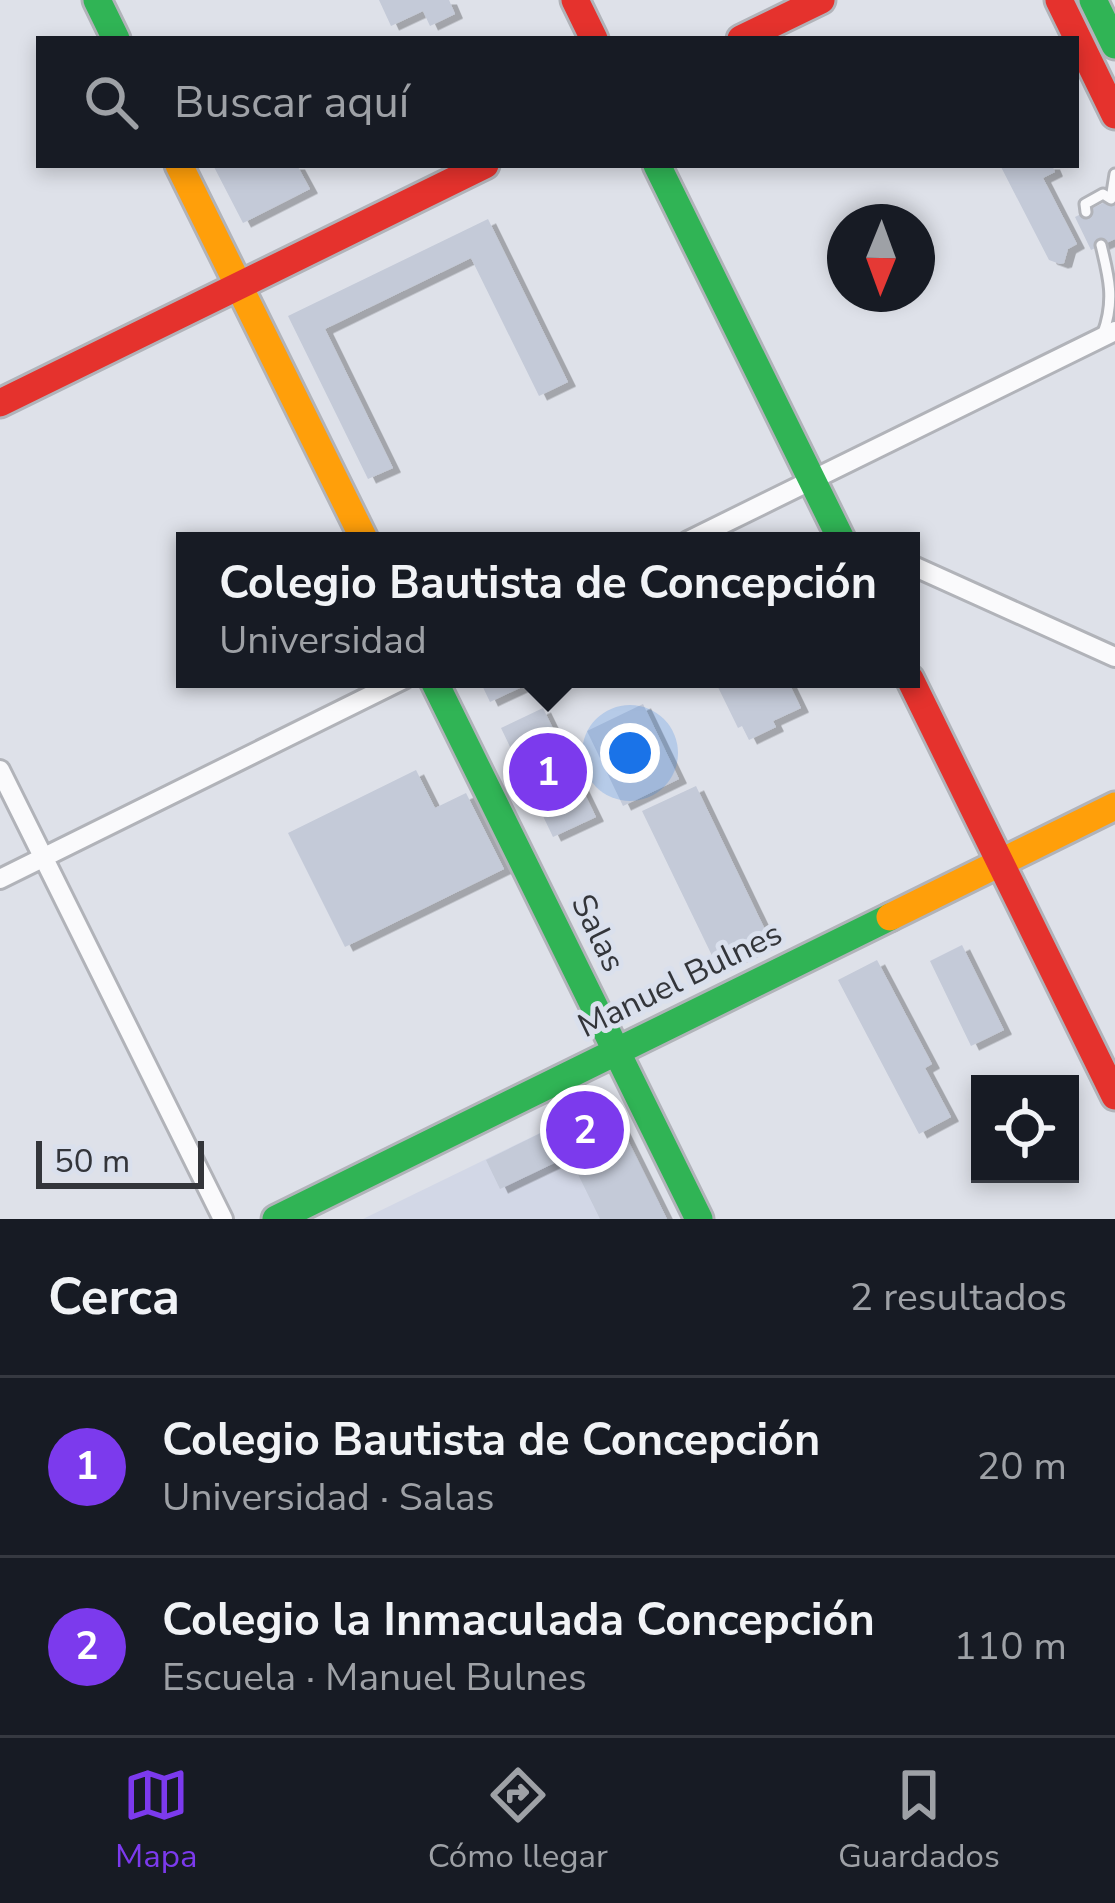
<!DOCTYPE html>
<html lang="es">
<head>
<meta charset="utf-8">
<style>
	:root { --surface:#171b24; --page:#242831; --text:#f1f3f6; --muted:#9ea1a6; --line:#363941; --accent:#7c3aed }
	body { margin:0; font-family:"Nunito Sans",sans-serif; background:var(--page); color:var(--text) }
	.controls { position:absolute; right:36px; bottom:36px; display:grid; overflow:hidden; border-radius:0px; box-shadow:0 6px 18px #0003 }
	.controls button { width:108px; height:108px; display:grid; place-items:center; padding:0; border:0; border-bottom:3px solid var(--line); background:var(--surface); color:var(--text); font:60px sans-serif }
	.compass { position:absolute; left:827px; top:204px; width:108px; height:108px; border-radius:50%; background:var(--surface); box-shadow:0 6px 18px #0003; rotate:181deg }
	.scale { position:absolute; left:36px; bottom:30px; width:168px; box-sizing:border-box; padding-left:12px; border:6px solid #33353a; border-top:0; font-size:33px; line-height:42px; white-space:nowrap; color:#33353a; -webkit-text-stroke:9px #dae0ed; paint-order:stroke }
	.you { position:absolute; left:630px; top:753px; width:42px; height:42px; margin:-30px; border:9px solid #fff; border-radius:50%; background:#1a73e8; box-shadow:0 0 0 18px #1a73e833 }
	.badge { display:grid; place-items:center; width:78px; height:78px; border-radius:50%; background:var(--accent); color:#fff; font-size:39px; font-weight:700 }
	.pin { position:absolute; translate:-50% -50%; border:6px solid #fff; box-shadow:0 3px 12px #0006 }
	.popup { position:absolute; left:176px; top:532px; width:744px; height:156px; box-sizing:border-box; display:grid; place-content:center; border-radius:0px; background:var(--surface); filter:drop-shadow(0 3px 9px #0005); font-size:39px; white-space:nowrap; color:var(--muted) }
	.popup b { font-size:45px; color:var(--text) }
	.popup::after { content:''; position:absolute; left:50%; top:100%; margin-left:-24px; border:24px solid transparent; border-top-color:var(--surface) }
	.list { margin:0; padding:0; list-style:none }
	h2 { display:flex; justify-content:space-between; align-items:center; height:156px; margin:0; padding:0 48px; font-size:51px }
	h2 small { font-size:39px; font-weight:400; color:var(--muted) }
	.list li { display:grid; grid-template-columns:78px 1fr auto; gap:36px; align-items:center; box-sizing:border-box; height:180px; padding:0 48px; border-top:3px solid var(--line) }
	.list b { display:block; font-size:45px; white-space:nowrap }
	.list p { margin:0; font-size:39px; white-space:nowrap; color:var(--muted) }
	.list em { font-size:39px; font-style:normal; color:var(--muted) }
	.icon { flex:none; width:66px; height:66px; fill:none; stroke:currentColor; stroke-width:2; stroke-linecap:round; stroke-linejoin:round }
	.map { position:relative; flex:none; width:1115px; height:1219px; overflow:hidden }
	.search { position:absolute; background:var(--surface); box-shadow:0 6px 18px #0003; left:36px; right:36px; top:36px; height:132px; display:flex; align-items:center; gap:30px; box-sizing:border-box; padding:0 42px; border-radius:0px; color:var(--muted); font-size:45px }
	.sheet { height:516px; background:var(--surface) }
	nav { display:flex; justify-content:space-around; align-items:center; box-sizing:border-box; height:168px; border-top:3px solid var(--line); background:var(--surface); font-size:33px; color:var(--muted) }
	nav a { display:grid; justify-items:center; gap:6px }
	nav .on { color:var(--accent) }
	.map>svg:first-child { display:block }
	.built { fill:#d2d7e6 }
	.building { fill:#c4cad8; filter:url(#shadow) }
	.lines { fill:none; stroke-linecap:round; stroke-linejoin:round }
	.lane-casing { stroke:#b1b3b9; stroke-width:15 }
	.street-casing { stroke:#b1b3b9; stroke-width:24 }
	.fast-casing { stroke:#b1b3b9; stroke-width:33 }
	.slow-casing { stroke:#b1b3b9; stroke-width:33 }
	.jam-casing { stroke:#b1b3b9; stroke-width:33 }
	.lane { stroke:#fafafc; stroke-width:9 }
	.street { stroke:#fafafc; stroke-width:18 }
	.fast { stroke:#30b455; stroke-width:27 }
	.slow { stroke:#ff9f0a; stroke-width:27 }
	.jam { stroke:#e5322d; stroke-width:27 }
	.labels { text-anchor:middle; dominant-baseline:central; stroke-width:10; stroke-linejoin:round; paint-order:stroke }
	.street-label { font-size:33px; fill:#33353a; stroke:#dae0ed }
</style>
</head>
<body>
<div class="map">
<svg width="1115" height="1219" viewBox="0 0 1115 1219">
	<defs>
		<filter id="shadow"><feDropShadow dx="8" dy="4.5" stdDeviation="0" flood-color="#0004"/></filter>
	</defs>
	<rect width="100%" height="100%" fill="#dee1e9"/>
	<path class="built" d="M608,1100L667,1219H363Z"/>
	<path class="building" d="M379,0H449L455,14L430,26L423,11L391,26Z
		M213,165H297L310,189L243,223Z
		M1000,165H1052L1055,172L1043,178L1077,244L1068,249L1064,263L1060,264L1049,260Z
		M1115,197V239L1091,250L1075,217Z
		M488,219L568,382L539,396L471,258L325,329L393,468L368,479L288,316Z
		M479,679H539L490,702Z
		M714,679H787L801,708L773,721L776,727L749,740L742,726L738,728Z
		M643,704L679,779L623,806L587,731Z
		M543,708L596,817L553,837L501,728Z
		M416,770L435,808L466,793L504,869L345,947L288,833Z
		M696,786L771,942L718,968L642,811Z
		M962,945L1004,1030L971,1046L930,961Z
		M877,960L932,1064L925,1068L951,1117L919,1134L838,980Z
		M608,1100L667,1219H600L569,1156L500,1189L486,1160Z"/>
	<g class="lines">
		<defs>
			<path id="lane" d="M1086,212L1085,204L1103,194L1111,199L1115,174
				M1101,245C1109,277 1115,301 1103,333"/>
			<path id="street" d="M688,541L1115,331
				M911,565L1115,657
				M0,770L223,1219
				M0,879L404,679"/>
			<path id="fast" d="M97,0L116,39
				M1093,0L1115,45
				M657,165L842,541
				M433,679L699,1219
				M276,1219L890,917"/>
			<path id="slow" d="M179,165L365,541
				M890,917L1115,806"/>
			<path id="jam" d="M575,0L594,39
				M1059,0L1115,115
				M741,39L821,0
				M0,403L485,165
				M910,679L1115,1096"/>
		</defs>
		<use href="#lane" class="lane-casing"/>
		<use href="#street" class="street-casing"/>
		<use href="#fast" class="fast-casing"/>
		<use href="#slow" class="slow-casing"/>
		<use href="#jam" class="jam-casing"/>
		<use href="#lane" class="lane"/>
		<use href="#street" class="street"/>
		<use href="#fast" class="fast"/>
		<use href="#slow" class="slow"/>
		<use href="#jam" class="jam"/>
	</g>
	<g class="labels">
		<g class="street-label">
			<text transform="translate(598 933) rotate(64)">Salas</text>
			<text transform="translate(680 980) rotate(-26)">Manuel Bulnes</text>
		</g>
	</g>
</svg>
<div class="controls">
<button><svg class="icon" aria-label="locate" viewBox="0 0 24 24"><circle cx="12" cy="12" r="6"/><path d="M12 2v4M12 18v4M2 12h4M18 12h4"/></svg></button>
</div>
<svg class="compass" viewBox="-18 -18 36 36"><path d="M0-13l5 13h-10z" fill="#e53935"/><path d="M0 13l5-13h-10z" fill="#9ea1a6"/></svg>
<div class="scale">50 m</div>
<div class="you"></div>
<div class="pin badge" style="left:548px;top:772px">1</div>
<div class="popup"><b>Colegio Bautista de Concepción</b>Universidad</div>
<div class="pin badge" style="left:585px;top:1130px">2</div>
<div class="search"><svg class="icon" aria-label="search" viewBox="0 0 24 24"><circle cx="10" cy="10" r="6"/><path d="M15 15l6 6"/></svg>Buscar aquí</div>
</div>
<section class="sheet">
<h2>Cerca<small>2 resultados</small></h2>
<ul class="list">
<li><span class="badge">1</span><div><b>Colegio Bautista de Concepción</b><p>Universidad · Salas</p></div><em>20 m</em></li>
<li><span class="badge">2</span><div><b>Colegio la Inmaculada Concepción</b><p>Escuela · Manuel Bulnes</p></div><em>110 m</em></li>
</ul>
</section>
<nav>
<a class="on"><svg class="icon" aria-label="map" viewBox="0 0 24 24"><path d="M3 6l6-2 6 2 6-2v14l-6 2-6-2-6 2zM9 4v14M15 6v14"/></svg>Mapa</a>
<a><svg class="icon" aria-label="directions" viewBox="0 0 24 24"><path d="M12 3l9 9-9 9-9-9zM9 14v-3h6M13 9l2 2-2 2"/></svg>Cómo llegar</a>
<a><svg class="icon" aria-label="saved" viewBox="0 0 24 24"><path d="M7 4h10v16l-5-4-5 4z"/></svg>Guardados</a>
</nav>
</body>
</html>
